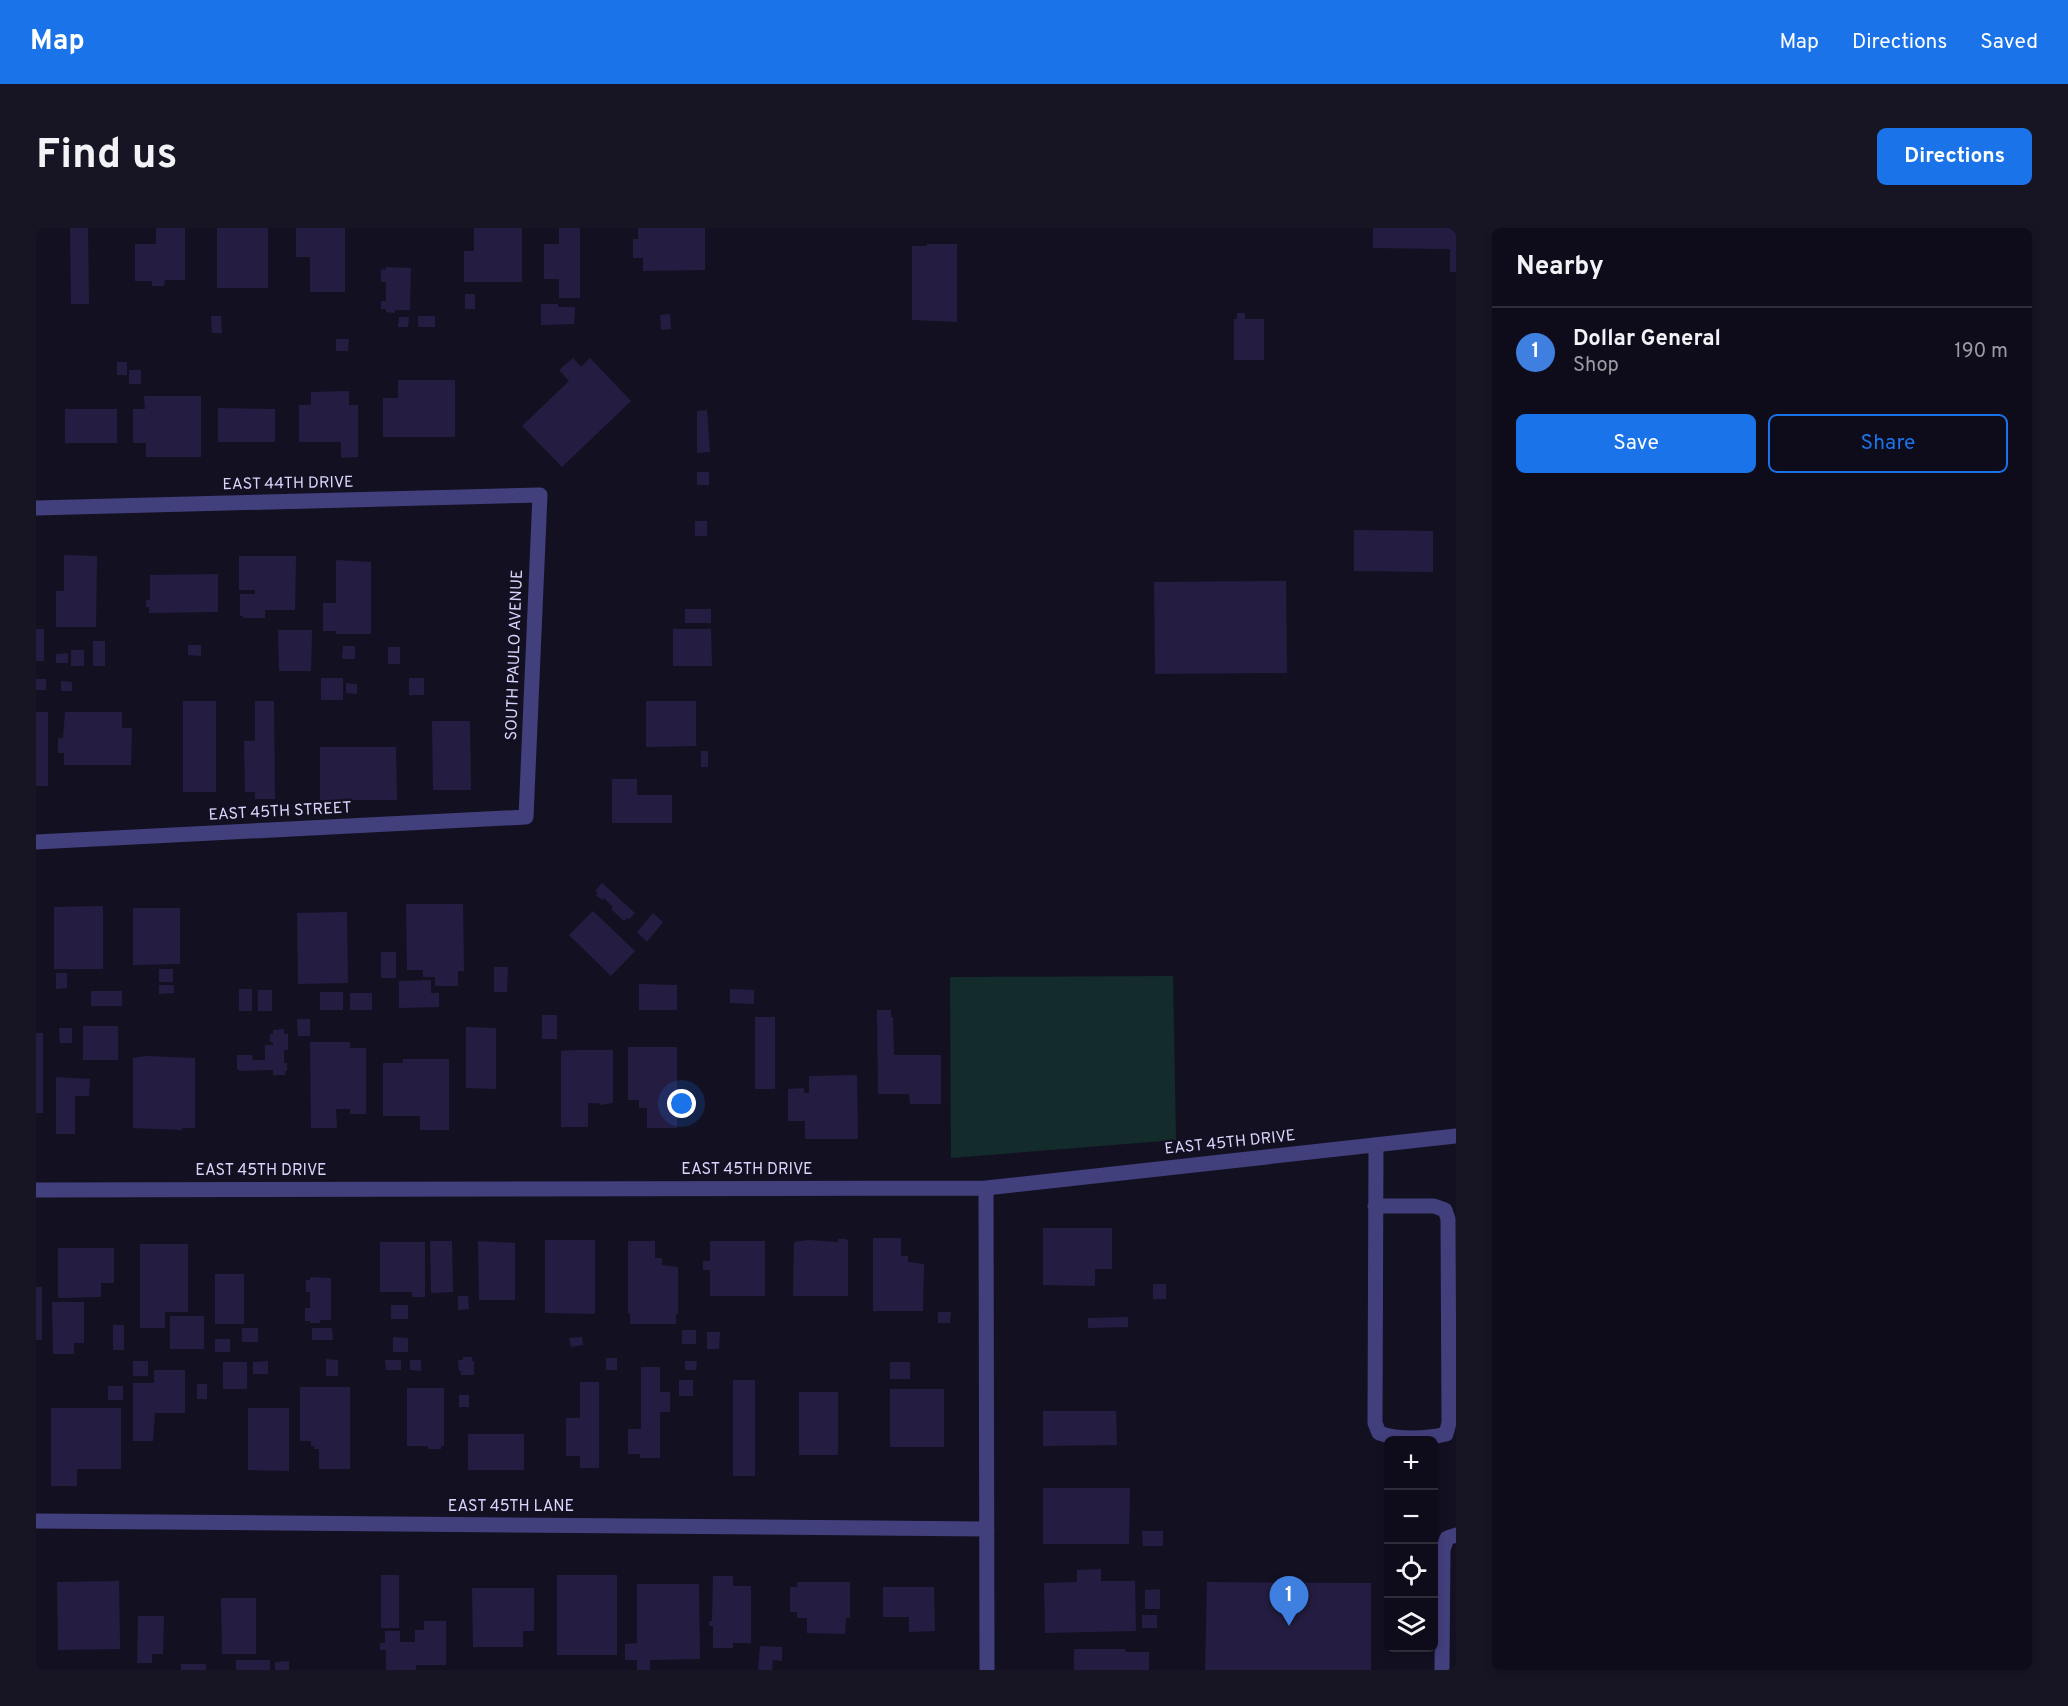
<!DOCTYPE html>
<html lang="en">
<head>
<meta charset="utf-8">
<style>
	:root { --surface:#0e0c1a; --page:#171523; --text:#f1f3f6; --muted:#9b9ba2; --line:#2e2c39; --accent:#1a73e8 }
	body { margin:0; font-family:Overpass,sans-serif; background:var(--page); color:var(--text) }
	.controls { position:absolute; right:18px; bottom:18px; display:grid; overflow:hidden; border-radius:9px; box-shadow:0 3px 9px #0003 }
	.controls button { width:54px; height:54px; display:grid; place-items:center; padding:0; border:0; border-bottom:2px solid var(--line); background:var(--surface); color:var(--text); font:30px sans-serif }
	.you { position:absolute; left:646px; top:876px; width:21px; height:21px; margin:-15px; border:4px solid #fff; border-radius:50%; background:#1a73e8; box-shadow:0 0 0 9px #1a73e833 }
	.badge { display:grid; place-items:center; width:39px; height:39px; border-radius:50%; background:var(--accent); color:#fff; font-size:20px; font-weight:700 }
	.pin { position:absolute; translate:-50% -50px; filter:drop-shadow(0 2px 3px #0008) }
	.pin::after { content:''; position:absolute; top:32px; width:21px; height:18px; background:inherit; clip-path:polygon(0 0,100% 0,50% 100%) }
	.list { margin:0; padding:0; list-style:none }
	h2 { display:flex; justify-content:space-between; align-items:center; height:78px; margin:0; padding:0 24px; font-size:26px }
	h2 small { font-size:20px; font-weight:400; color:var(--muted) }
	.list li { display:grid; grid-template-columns:39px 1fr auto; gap:18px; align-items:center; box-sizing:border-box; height:90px; padding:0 24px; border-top:2px solid var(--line) }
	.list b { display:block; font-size:22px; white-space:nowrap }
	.list p { margin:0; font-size:20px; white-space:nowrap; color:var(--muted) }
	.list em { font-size:20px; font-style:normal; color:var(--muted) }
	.actions { display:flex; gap:12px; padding:18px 24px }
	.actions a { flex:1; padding:14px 0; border:2px solid var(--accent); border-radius:9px; text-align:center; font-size:21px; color:var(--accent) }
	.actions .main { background:var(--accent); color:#fff }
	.icon { flex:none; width:33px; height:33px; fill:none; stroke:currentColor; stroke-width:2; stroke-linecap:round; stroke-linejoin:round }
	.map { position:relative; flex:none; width:1420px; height:1442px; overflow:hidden; border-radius:9px }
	header { display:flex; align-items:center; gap:36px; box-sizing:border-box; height:84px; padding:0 30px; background:var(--accent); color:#fff }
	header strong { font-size:28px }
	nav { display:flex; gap:33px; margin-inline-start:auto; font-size:21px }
	.intro { display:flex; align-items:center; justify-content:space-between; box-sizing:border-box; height:144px; padding:0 36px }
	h1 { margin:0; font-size:42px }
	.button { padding:15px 27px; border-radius:9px; background:var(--accent); color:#fff; font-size:21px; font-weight:700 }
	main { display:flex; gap:36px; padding:0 36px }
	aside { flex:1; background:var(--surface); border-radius:9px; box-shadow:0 3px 9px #0003 }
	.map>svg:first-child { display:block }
	.green { fill:#132b2b }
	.building { fill:#251d41 }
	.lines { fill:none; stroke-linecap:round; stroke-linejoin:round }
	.service { stroke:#423f7d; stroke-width:15 }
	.minor { stroke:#423f7d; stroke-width:15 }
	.labels { text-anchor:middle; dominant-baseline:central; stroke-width:5; stroke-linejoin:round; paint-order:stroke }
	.street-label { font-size:16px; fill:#d9d4fb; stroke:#131022 }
</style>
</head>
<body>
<header>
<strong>Map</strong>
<nav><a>Map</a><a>Directions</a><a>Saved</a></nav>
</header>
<div class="intro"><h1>Find us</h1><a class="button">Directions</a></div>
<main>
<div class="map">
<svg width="1420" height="1442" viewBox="0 0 1420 1442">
	<rect width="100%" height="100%" fill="#131022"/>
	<path class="green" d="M1137,748L1140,912L915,930L914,749Z"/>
	<path class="building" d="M34,0H52L53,76H35Z
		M120,0H149V52H129L128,58H116V53H99V16H120Z
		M181,0H232V60H181Z
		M260,0H309V64H274V29H260Z
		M438,0H486V54H428V23H438Z
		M523,0H544V70H523V51H508V16H523Z
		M602,0H669V42L607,43V30H597V11H602Z
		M1337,0H1420V44H1414V21L1337,20Z
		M891,16H921V94L876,92V18H891Z
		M350,39L375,40L374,82H359V85L350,84V81H345V73H350V54H345V41L350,42Z
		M429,66H439V81H429Z
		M505,76H522V79H539L538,96L505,97Z
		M1201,85H1209V91H1228V132H1198V91H1201Z
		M634,86L635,101L625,102L624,87Z
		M175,88H185L186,105H176Z
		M382,88H399V99H382Z
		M363,89H373L372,99H362Z
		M300,111H313L312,123H300Z
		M537,130L545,139L554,130L595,173L526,239L486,198L533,153L523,142Z
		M81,134H91V147H81Z
		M93,142H105V156H93Z
		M362,152H419V209H347V170H362Z
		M313,163V177H322V229L305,230V214H263V177H275V164Z
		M108,168H165V229H110V215H97V181H109Z
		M182,180L239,181V214H182Z
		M29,181H81V215H29Z
		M671,182L674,224L661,225V183Z
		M661,244H673V257H661Z
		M659,293H671V308H659Z
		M1318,302L1397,303V344L1318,343Z
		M28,327L61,328L60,399H20V363H28Z
		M203,328H260L259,382H229V390H207V388H204V366H219V362H203Z
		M300,332L335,334V406H300V403H287V375H300Z
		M182,346V384L113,385V379H110V372H114V347Z
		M1250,353L1251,445L1119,446L1118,354Z
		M649,381H675V395H649Z
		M0,401H8V433H0Z
		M637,401H675L676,438H637Z
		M242,402H276L275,443H243Z
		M57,413H69V438H57Z
		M152,417H165V428L152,427Z
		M307,418H319V431H306Z
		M352,419H364V436H352Z
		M35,422H48V438H35Z
		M32,425V435H20V426Z
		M285,450H307V472H285Z
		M373,450H388V467H373Z
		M0,451H10V462H0Z
		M25,453L36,454V463H25Z
		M310,455L321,456V466L310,465Z
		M147,473H180V564H147Z
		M219,473H238L239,571H219V564H209L208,513H219Z
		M610,473H660V518L610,519Z
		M0,484H12V558H0Z
		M29,484H86V500H96L95,537H28V525H22V510H27Z
		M396,493H434L435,562H397Z
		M284,519H360L361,572H284Z
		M665,523H672V539H665Z
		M576,551H601V567H636V595H576Z
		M566,655L599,685L593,691L591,690L588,693L575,681L577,679L568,670L566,672L560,667L562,665L559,663Z
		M370,676H427L428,743H422V758H399V749H387V742H371Z
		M67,678V741H18V679Z
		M97,680H144V736L97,737Z
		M557,683L599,723L575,748L533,707Z
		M311,684L312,755L262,756L261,685Z
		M617,685L627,694L611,714L601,704Z
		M345,724H360V750H345Z
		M458,739H472L471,764H458Z
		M123,741H137V754H123Z
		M20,745H31V760L20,761Z
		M395,752V765H403V779L363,780V753Z
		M603,756L641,757V782H603Z
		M123,757H138V765L123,766Z
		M203,761H216V783H203Z
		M694,761L718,762V776L694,775Z
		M222,762H236V783H222Z
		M55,763H86V778H55Z
		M284,764H307V782H284Z
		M314,765H336V782H314Z
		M841,782H855V789H857L858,827H905V876H874L873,866H842Z
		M506,787H521V811H506Z
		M719,789H739V861H719Z
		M261,791H274V808H262Z
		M47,798H82V832H47Z
		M430,799L460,800V861L430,860Z
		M23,800H36V815H24Z
		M248,801V806H252V822H248V835H251V843H249V847H237V842L204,843L201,841V827H216L217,832H229V817H237V814H234V806H237V802Z
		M0,805H7V885H0Z
		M274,814H314V820H330V886H314V881H300L301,900H275Z
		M592,819H641V900H611V880H603V872H592Z
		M538,822H577V875L564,877L563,875H552V899H525V823Z
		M110,828L159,830V900H146V902L97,900V830Z
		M367,831H413V902H384V888H347V835H367Z
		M821,847L822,911H769V893H752V861L768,860V865H773V848Z
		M20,849L54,851L53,868H39V906H20Z
		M1007,1000H1076V1041H1059V1058L1007,1057Z
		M837,1010H865V1028H872V1034L888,1036L887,1083H837Z
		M802,1011H810L812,1013V1068H757L758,1014L772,1012L802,1014Z
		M509,1012H559V1086L509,1085Z
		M394,1013H416L417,1064L395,1065Z
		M442,1013L479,1015V1072H443Z
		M592,1013H619V1030H626V1037L642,1039V1086H640V1096H594V1085H592Z
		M674,1013H729V1068H674V1042H667V1033H674Z
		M344,1014H389V1069H376V1064H344Z
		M104,1016H152V1084H129V1100H104Z
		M22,1020H78V1055H65V1069L22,1070Z
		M179,1046H208V1096H179Z
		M274,1049L295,1050V1092H284V1095H274V1093H269V1080H274V1064H270V1052H274Z
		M1117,1056H1130V1071H1117Z
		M0,1059H6V1112H0Z
		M422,1068H432L433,1081L422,1082Z
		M16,1074H48V1115H38V1126H17Z
		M355,1077H372V1091H355Z
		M902,1084H915L914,1095H902Z
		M134,1088H168V1121H134Z
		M1092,1089V1099L1052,1100V1090Z
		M77,1097H88V1122H77Z
		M206,1100H222V1114H206Z
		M276,1100H296L297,1112H276Z
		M646,1102H660V1116H646Z
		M671,1104H684L683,1121H671Z
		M357,1109L372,1110V1124H357Z
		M546,1109L547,1117L535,1119L533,1110Z
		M179,1111H194V1124H179Z
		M427,1129H436V1133H438V1147H425V1143H423L422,1132H427Z
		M570,1130H581V1142H570Z
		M290,1131L302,1132V1148H290Z
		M349,1132H365V1142H350Z
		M374,1132H385V1143L374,1142Z
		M97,1133H112V1148H97Z
		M232,1133V1146H217V1134Z
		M649,1133H661L660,1142H649Z
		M187,1134H211V1161H187Z
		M854,1134H874V1151H854Z
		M605,1139H624V1164H634V1184H624V1230H604V1226H592V1201H605Z
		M118,1142H149V1185H119L117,1213H97V1155H118Z
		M643,1152H657V1168H643Z
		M697,1152H719V1248H697Z
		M544,1154H563V1240H544V1228H530V1190H544Z
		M161,1156H171V1171H161Z
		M72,1158H87V1172H72Z
		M264,1159H314V1241H283V1221H278V1218H275V1213H264Z
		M371,1160H408V1218H405V1221H392V1218H371Z
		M854,1161H908V1219H854Z
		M763,1164H802V1227H763Z
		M423,1167H433V1179H423Z
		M15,1180H85V1241H41V1258H15Z
		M212,1180H253V1243L212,1242Z
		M1007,1183H1080L1081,1217L1007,1218Z
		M432,1206H488V1242H432Z
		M1007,1260H1094L1093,1316H1007Z
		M1106,1303H1127V1318H1107Z
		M1065,1341V1353H1099L1100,1403L1009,1405L1008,1355L1041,1354V1342Z
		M345,1347H363V1400H345Z
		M521,1347H581V1427H521Z
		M677,1348H697V1358H715V1415H697V1420H677V1398H673V1393H676Z
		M83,1353L84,1421L22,1422L21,1354Z
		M761,1354H814V1390H810L809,1406L771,1405V1390H761V1384H754V1359H761Z
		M1171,1354L1335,1355V1442H1169Z
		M601,1356H663L664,1431L614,1432V1442H601V1432H589V1416L601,1415Z
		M847,1359H898L899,1403L873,1404V1389H847Z
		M436,1360H498V1403H487V1419H437Z
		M1124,1361V1381H1109V1362Z
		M185,1370H220V1426H186Z
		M1106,1387H1121V1400H1106Z
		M102,1388H128L127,1426H116V1435H101Z
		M388,1393H410V1437H380V1442H350V1422H344V1415H349V1403H364V1414H379V1402H388Z
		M724,1418L746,1419V1433L737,1432L736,1442H722Z
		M1038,1421H1089V1424H1113V1442H1038Z
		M200,1432H234V1442H200Z
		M253,1433V1442H239V1434Z
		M145,1436H170V1442H145Z"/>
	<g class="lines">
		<path class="service" d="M1339,978H1398L1409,982L1412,991L1413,1195L1410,1206C1391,1211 1362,1212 1343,1205L1339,1195L1340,917
			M1406,1442L1407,1322L1411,1310L1420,1307"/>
		<path class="minor" d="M0,280L504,267L490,589L0,614
			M950,960L951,1442
			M0,962L950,960L1420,908
			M0,1293L951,1301"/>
	</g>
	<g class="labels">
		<g class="street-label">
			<text transform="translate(252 256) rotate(-1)">EAST 44TH DRIVE</text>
			<text transform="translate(479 427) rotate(-88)">SOUTH PAULO AVENUE</text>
			<text transform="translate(244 584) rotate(-3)">EAST 45TH STREET</text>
			<text transform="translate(1194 915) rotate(-6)">EAST 45TH DRIVE</text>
			<text x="711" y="942">EAST 45TH DRIVE</text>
			<text x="225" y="943">EAST 45TH DRIVE</text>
			<text x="475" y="1279">EAST 45TH LANE</text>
		</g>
	</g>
</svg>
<div class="controls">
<button>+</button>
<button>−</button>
<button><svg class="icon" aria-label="locate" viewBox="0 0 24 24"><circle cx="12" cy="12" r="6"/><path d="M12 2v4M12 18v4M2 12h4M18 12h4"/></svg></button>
<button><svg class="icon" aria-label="layers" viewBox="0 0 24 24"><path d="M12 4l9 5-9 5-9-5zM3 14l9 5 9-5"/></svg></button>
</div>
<div class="you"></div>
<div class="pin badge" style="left:1253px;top:1398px;background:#3f7fe0">1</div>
</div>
<aside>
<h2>Nearby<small></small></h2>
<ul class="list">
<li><span class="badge" style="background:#3f7fe0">1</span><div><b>Dollar General</b><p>Shop</p></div><em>190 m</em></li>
</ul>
<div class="actions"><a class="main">Save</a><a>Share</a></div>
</aside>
</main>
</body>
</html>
